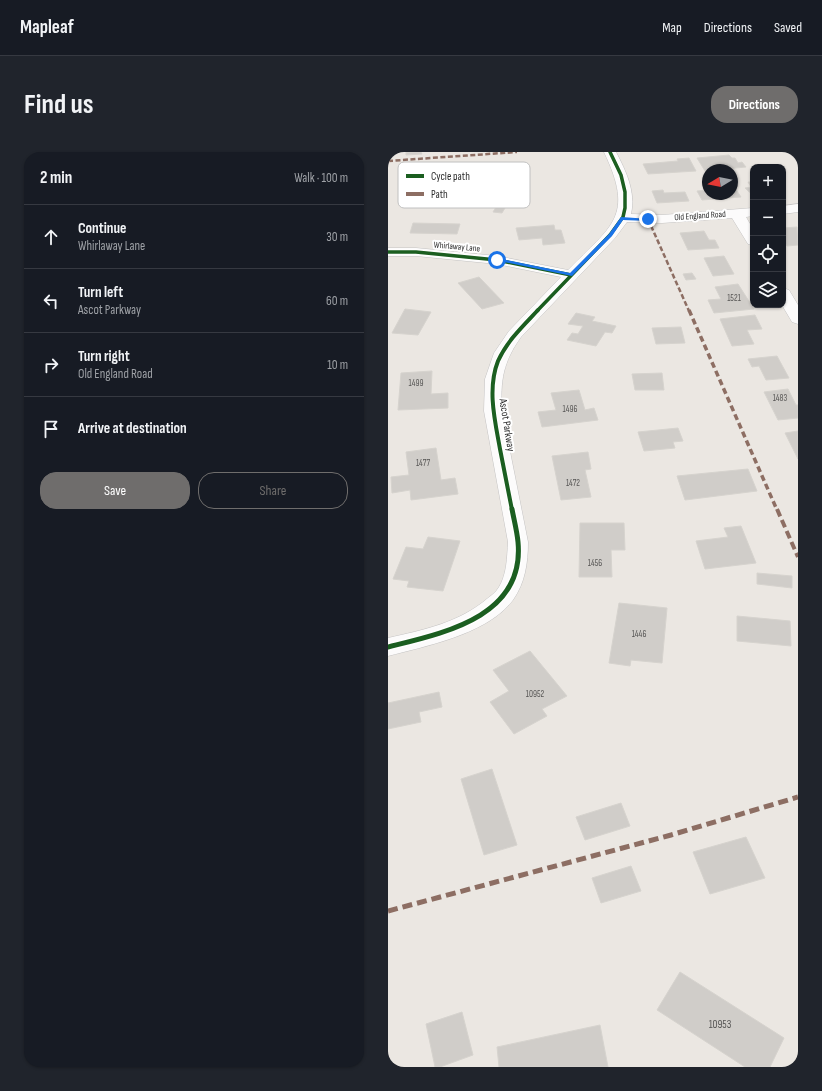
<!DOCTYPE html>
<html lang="en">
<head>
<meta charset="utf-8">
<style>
	:root { --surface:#171b24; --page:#20242c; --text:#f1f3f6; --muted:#9ea1a6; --line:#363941; --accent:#6f6d6c }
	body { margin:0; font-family:"Sofia Sans Condensed",sans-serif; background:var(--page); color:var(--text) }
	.controls { position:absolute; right:12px; top:12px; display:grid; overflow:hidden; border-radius:8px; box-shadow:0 1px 3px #0004 }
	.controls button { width:36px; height:36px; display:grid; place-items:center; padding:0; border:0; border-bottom:1px solid var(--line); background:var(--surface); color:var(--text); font:20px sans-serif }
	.compass { position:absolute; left:314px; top:12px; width:36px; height:36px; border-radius:50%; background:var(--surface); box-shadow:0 1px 3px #0004; rotate:260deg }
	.stop { position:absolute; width:12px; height:12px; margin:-9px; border:3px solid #1a73e8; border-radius:50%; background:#fff }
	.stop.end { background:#1a73e8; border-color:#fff; box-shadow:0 1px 4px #0008 }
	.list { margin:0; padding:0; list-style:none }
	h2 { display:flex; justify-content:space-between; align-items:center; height:52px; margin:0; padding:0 16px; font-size:17px }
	h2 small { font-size:13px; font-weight:400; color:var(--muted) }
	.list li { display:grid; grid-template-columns:26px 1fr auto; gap:12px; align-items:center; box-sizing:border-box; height:64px; padding:0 16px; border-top:1px solid var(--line) }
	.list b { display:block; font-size:15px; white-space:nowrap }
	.list p { margin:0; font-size:13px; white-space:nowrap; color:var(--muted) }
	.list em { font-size:13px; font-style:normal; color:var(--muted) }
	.actions { display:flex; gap:8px; padding:12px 16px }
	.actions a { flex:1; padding:9px 0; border:1px solid var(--accent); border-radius:16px; text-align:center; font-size:14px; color:var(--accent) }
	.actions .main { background:var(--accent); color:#fff }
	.icon { flex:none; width:22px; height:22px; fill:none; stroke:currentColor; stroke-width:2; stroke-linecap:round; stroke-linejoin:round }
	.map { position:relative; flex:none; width:410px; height:915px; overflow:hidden; border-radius:16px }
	header { display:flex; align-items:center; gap:24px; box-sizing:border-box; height:56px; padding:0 20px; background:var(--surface); border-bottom:1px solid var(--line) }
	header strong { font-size:19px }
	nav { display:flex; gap:22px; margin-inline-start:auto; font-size:14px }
	.intro { display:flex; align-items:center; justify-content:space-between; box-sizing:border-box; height:96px; padding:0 24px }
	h1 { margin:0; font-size:28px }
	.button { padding:10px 18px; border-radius:16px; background:var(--accent); color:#fff; font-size:14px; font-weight:700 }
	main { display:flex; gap:24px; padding:0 24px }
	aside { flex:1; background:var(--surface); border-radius:16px; box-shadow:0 1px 3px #0004 }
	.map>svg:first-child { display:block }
	.building { fill:#d0cdc9; stroke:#d6d3ce }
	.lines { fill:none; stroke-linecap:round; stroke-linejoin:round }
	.minor-casing { stroke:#c4c3c3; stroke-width:1 }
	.minor { fill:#fcfbfb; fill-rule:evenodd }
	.quiet-far3 { stroke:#8d6e63; stroke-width:2.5; stroke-dasharray:5 2.5; stroke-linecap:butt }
	.quiet-far2 { stroke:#8d6e63; stroke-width:3.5; stroke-dasharray:6 3.5; stroke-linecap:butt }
	.quiet-far1 { stroke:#8d6e63; stroke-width:4; stroke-dasharray:8 4; stroke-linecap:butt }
	.quiet { stroke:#8d6e63; stroke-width:5; stroke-dasharray:10 5; stroke-linecap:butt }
	.cycleway-far2-casing { stroke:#fff; stroke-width:5 }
	.cycleway-far1-casing { stroke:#fff; stroke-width:6 }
	.cycleway-casing { stroke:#fff; stroke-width:8 }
	.cycleway-far2 { stroke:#1b5e20; stroke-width:3.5 }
	.cycleway-far1 { stroke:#1b5e20; stroke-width:4 }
	.cycleway { stroke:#1b5e20; stroke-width:5 }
	.route { fill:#1a73e8 }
	.labels { text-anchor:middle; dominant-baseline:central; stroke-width:4; stroke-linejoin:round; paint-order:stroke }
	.far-street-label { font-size:9px; fill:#2c2c2c; stroke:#fff }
	.number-label { font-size:9px; fill:#575655 }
	.street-label { font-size:11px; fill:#2c2c2c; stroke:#fff }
	.near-number-label { font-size:11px; fill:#575655 }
	.key { fill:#fff; stroke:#c0c0c0; stroke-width:1 }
	.key-label { font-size:11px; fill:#2c2c2c }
</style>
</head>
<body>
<header>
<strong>Mapleaf</strong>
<nav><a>Map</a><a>Directions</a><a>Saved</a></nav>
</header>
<div class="intro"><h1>Find us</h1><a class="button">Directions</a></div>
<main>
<aside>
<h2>2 min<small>Walk · 100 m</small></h2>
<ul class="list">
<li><svg class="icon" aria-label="ahead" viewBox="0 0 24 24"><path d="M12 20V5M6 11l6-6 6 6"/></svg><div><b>Continue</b><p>Whirlaway Lane</p></div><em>30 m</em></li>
<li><svg class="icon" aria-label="left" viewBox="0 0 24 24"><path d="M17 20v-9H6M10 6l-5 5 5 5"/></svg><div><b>Turn left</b><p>Ascot Parkway</p></div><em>60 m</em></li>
<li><svg class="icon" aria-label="right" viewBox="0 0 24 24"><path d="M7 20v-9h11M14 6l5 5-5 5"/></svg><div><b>Turn right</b><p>Old England Road</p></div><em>10 m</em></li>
<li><svg class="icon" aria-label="arrive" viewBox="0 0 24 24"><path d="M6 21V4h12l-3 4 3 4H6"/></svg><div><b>Arrive at destination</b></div></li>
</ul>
<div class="actions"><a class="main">Save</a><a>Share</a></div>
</aside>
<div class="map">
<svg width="410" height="915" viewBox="0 0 410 915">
	<rect width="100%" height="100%" fill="#ebe7e2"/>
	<path class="building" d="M18,0H33L34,2L18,3Z
		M341,3L344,6H347L350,11L354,10L358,15L317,19L309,6Z
		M301,6L308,19L260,22L255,12L290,9L289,7Z
		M360,30H365V41L361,40L357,36L363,35Z
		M344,36H347L353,45L314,48L309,39L320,38V42H344Z
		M275,38L276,41L297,40L301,49L269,51L264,39Z
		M114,45L123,46L114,61L105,60Z
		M25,71L72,72L69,82L22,81Z
		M166,73L167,78H173L177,91L155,93L154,86L131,88L128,76Z
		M409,75L410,93L399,94L395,87V76Z
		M316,79L321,88H327L331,96L300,98L292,81Z
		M336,104L346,122L325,124L316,106Z
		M304,121L308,127L298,128L295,122Z
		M91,125L116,151L94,157L70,131Z
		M350,132L366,157L326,161L320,148L333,147L327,135Z
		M17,157L43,160L30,183L4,181Z
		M188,161L207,165L204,169L228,174L224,181L217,180L208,194L179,188L184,181L190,182L195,174L180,172Z
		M367,163L374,177L359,178L366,192L344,194L332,167Z
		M293,175L297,191L268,192L264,176Z
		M389,204L401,226L378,228L371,214L364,215L360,207Z
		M44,219L43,242L60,241V256L10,258L13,221Z
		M274,221L276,238H247L244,222Z
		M400,237L408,253H410V266L390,268L376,240Z
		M191,238L197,258L206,256L210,268L154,275L150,260L168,258L163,241Z
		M290,276L295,289L285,290L287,296L256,299L250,280Z
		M410,279V307L397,281Z
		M48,296L53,328L67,326L70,342L23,348L22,338L4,341L3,325L21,323L18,300Z
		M200,300L203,317L197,318L203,345L173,348L164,304Z
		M360,317L369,339L297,348L289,324Z
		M192,371H236L237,398H223L224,425H191Z
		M353,374L368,411L317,417L308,389L340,385L336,376Z
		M40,385L72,389L55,439L19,435L21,429L5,427L18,395L35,397Z
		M369,421L404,424V436L369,432Z
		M231,451L279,456L274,511L243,508L242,514L221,511Z
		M349,464L402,469L403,494L349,489Z
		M142,499L179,544L154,557L159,564L126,582L102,550L121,539L105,518Z
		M51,540L54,555L31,560L33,570L0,577V551Z
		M104,617L129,693L96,703L73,627Z
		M233,651L242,674L197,688L188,665Z
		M358,685L377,726L322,742L305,700Z
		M243,714L253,739L213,751L204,726Z
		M292,820L396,886L382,915H357L269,858Z
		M74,860L85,903L52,915H47L38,872Z
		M212,873L220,915H111L109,895Z"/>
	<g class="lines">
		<defs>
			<path id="minor" d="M216,0H228C238,19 248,40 243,62L274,63L365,56V64L358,65L365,77V93L360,92L344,66L274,71L239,70L227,86L133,185C115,210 112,229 114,259L140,390C140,411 137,431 125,448C100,482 38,494 0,504V486C35,478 71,471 100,446C104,443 108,440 111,435C119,422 119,405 120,390L96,259L97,227L106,201L121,179L173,125L109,112L28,104H0V96H28L109,104L180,118C224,73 247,65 216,0Z
				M410,52V60L395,62V54Z
				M395,136L401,138L410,153V172L404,170L394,153Z"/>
		</defs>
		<use href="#minor" class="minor-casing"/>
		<use href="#minor" class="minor"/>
		<path class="quiet-far3" d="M0,9L129,0
			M260,67L301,159"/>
		<path class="quiet-far2" d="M301,158L389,358"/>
		<path class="quiet-far1" d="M389,357L410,405"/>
		<path class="quiet" d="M0,759L283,683L410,645"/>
		<defs>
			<path id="cycleway-far2" d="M0,100H28L109,108L183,123
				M149,159L222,83L235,65L237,56V40L233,23L222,0"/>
			<path id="cycleway-far1" d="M124,358C120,338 116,317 112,297C107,269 99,237 110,209C119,189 135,174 150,158"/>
			<path id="cycleway" d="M0,495C56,481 137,465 130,390C129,379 126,368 124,357"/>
		</defs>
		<use href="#cycleway-far2" class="cycleway-far2-casing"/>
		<use href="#cycleway-far1" class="cycleway-far1-casing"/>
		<use href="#cycleway" class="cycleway-casing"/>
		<use href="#cycleway-far2" class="cycleway-far2"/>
		<use href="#cycleway-far1" class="cycleway-far1"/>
		<use href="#cycleway" class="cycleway"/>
	</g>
	<path class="route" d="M233,65L262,67L260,69L235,68L224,84L184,124L106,108L109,106L182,121L221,82Z"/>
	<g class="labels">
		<g class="far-street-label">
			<text transform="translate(312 64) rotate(-4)">Old England Road</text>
			<text transform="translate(69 95) rotate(5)">Whirlaway Lane</text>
		</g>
		<g class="number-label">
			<text x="346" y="146">1521</text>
			<text x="28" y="231">1499</text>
			<text x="392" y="246">1483</text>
			<text x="182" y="257">1496</text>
			<text x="35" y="311">1477</text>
			<text x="185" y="331">1472</text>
			<text x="207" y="411">1456</text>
			<text x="251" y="482">1446</text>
			<text x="147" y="542">10952</text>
		</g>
		<g class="street-label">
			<text transform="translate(119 273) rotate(81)">Ascot Parkway</text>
		</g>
		<g class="near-number-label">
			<text x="332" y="872">10953</text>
		</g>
	</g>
	<rect x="10" y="10" width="132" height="46" rx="6" class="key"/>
	<rect x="18" y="22" width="18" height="4" fill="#1b5e20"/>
	<rect x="18" y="40" width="18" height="4" fill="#8d6e63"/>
	<g class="key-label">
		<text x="43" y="28">Cycle path</text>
		<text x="43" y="46">Path</text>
	</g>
</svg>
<div class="controls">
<button>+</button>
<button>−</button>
<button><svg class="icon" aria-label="locate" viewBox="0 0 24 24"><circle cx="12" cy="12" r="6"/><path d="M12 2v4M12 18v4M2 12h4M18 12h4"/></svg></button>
<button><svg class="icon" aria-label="layers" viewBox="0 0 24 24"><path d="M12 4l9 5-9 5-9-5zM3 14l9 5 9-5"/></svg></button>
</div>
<svg class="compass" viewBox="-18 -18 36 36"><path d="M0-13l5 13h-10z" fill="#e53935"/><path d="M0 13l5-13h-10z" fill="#9ea1a6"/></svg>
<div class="stop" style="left:109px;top:108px"></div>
<div class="stop end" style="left:260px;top:67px"></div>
</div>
</main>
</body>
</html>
